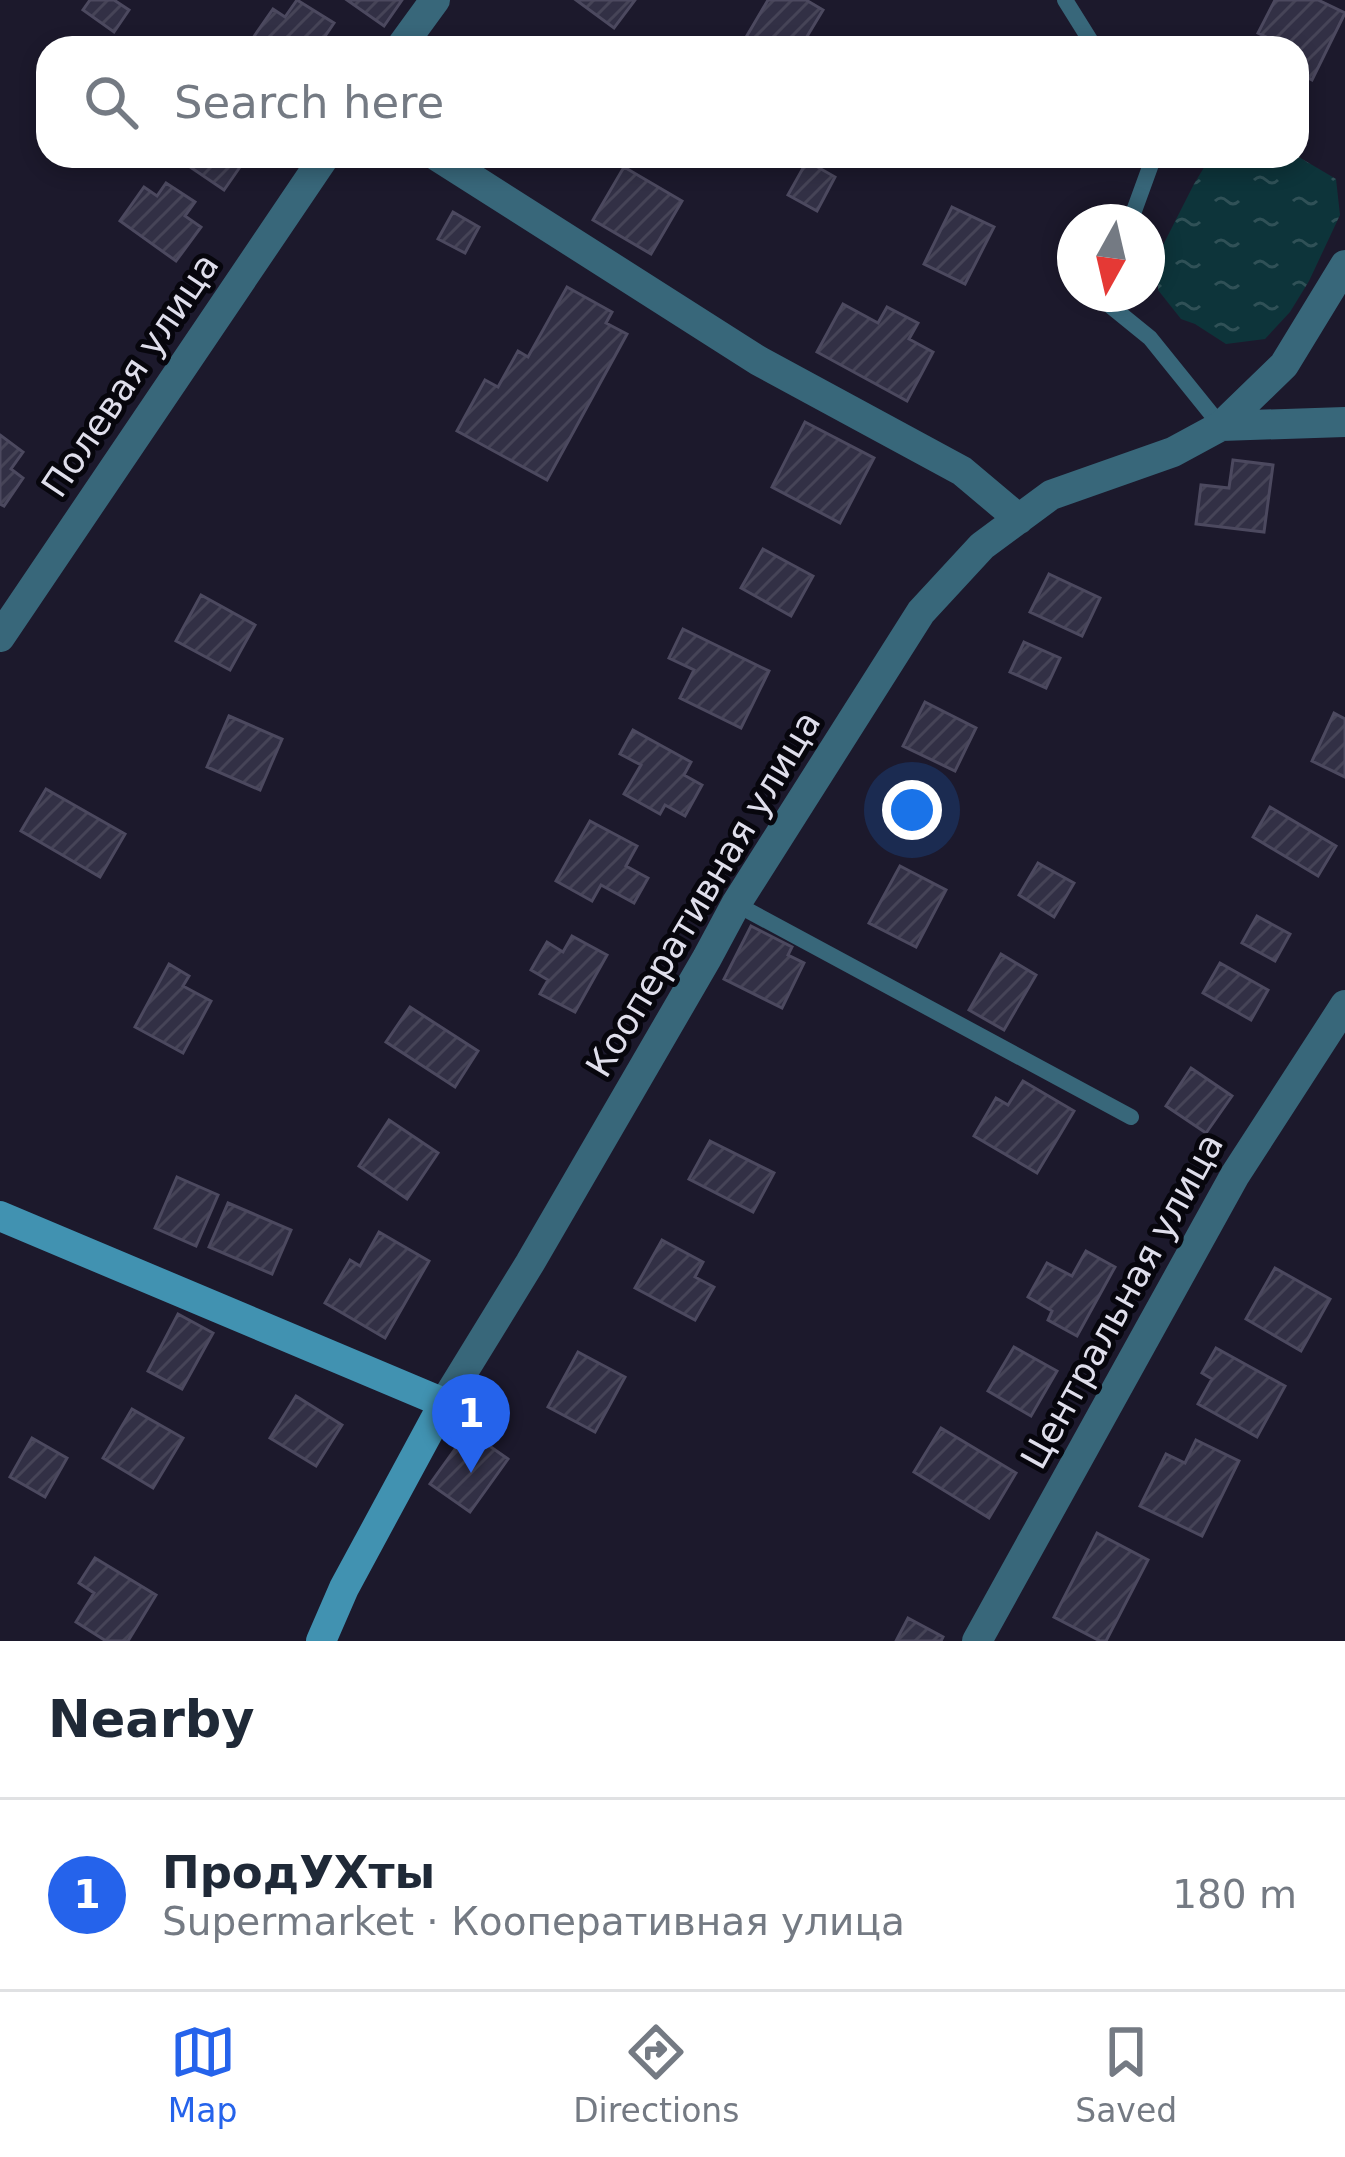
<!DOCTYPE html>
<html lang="en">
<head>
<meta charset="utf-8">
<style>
	:root { --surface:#fff; --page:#f6f6f7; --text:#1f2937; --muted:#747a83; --line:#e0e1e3; --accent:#2563eb }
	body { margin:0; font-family:"DejaVu Sans",sans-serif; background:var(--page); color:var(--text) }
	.compass { position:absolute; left:1057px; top:204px; width:108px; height:108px; border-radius:50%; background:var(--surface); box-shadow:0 6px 18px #0003; rotate:188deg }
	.you { position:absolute; left:912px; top:810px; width:42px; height:42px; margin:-30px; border:9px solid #fff; border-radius:50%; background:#1a73e8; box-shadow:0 0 0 18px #1a73e833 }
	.badge { display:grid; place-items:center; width:78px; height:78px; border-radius:50%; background:var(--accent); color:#fff; font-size:39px; font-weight:700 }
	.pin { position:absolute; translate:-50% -99px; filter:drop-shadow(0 3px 6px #0008) }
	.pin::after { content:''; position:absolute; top:63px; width:42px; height:36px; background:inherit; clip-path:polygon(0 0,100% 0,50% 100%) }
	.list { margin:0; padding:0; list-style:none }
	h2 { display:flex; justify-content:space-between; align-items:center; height:156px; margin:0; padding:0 48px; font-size:51px }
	h2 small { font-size:39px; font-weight:400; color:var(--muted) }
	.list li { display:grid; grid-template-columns:78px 1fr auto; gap:36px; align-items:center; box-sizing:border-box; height:192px; padding:0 48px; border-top:3px solid var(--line) }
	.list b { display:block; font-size:45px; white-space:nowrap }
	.list p { margin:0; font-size:39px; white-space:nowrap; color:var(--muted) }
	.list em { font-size:39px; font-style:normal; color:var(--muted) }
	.icon { flex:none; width:66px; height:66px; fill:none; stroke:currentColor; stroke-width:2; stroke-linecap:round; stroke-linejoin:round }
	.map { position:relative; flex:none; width:1345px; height:1641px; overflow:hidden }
	.search { position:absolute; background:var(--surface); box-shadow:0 6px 18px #0003; left:36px; right:36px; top:36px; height:132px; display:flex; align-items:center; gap:30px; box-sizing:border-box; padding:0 42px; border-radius:36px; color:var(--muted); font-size:45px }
	.sheet { height:348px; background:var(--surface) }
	nav { display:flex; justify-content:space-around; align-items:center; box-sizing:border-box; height:168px; border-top:3px solid var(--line); background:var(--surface); font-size:33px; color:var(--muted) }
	nav a { display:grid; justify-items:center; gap:6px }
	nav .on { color:var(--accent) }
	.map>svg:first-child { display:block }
	.water { fill:url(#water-ripples) }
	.building { fill:url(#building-hatch); stroke:#4c495f; stroke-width:3 }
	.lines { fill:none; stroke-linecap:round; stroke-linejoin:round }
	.lane { stroke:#38677a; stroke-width:16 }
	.street { stroke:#38677a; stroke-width:30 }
	.secondary { stroke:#4192b1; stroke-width:30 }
	.labels { text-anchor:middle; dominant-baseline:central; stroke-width:10; stroke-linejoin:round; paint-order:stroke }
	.street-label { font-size:36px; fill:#dfdeeb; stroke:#07060d }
</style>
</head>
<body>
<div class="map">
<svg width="1345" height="1641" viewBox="0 0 1345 1641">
	<defs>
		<pattern id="water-ripples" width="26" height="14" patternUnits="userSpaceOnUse" patternTransform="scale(3)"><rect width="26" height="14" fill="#0d343a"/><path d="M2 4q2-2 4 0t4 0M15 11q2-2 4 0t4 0" fill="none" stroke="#305157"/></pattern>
		<pattern id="building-hatch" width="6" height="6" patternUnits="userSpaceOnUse" patternTransform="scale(3)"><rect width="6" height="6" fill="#323045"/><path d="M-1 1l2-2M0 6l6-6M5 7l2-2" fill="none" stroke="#464457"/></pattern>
	</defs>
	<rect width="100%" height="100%" fill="#1c192c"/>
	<path class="water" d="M1211,156H1297L1336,179L1340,215L1309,281L1290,312L1265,339L1226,344L1195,324L1181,319L1158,290L1159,253L1194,184Z"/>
	<path class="building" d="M90,0H114L129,10L114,32L83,10Z
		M297,0L334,23L317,48H246L273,9L285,17Z
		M347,0H402L384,26Z
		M576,0H635L614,28Z
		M768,0H806L823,10L800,48H760L745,39Z
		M1275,0H1318L1345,13L1312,80L1297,72V48H1289L1258,33Z
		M174,156H229L228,159L240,167L224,190Z
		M807,161L835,177L817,211L788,195Z
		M624,167L682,201L651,254L593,220Z
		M166,183L195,202L185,216L201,227L176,261L120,221L144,187L157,196Z
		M952,207L994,227L965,284L924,264Z
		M453,212L479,227L465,253L438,239Z
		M567,287L612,312L606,323L627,334L547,480L457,431L485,380L498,387L518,351L528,357Z
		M843,304L878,323L887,307L918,323L909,339L933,352L907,401L817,352Z
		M805,422L874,458L840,523L772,487Z
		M0,435L23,452L11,469L23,478L4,506L0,504Z
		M1233,460L1273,465L1264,532L1196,524L1201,485L1229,488Z
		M763,549L813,576L791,616L741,588Z
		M1049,574L1100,598L1082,636L1030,612Z
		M201,595L255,625L230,670L176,641Z
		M683,629L769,671L741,728L680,698L694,670L669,658Z
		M1024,642L1060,658L1046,688L1010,672Z
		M925,702L976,728L955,771L903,746Z
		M1334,713L1345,719V777L1312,761Z
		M229,716L282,739L260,790L207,767Z
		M633,730L691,762L684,775L702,785L685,816L665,805L660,814L624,794L641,765L620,754Z
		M46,789L125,834L100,877L21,831Z
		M1270,807L1336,846L1318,876L1253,837Z
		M590,821L637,846L626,866L648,878L634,903L601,885L592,901L556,881Z
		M1038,863L1074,883L1054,917L1019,895Z
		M900,866L946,890L916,947L869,923Z
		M1257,916L1290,934L1275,961L1242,943Z
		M751,926L792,947L788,955L804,963L782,1008L724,979Z
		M572,936L607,955L575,1012L540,994L548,980L531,970L547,942L563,952Z
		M1001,954L1036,975L1004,1030L969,1010Z
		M1220,963L1268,990L1251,1020L1203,993Z
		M169,964L189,976L183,986L211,1001L183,1053L135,1027Z
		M410,1007L478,1051L455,1087L386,1042Z
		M1191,1068L1232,1096L1206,1133L1166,1106Z
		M1023,1081L1074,1111L1037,1173L974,1136L996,1098L1008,1105Z
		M389,1120L438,1153L407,1199L359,1166Z
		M710,1141L774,1173L753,1212L689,1179Z
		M177,1177L218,1195L196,1246L155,1228Z
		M228,1203L291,1230L272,1274L209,1247Z
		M379,1232L429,1261L385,1338L325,1303L350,1260L360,1266Z
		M662,1240L703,1262L695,1277L714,1287L695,1320L635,1288Z
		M1086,1251L1115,1267L1077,1336L1048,1320L1052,1311L1028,1297L1047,1263L1072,1276Z
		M1275,1268L1330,1299L1301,1351L1246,1319Z
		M178,1314L213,1333L182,1389L148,1371Z
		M1014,1347L1057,1371L1031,1416L988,1391Z
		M1216,1348L1285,1386L1257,1437L1198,1404L1212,1379L1202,1373Z
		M578,1352L625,1377L595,1432L548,1407Z
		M296,1396L342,1425L316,1466L270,1438Z
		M132,1409L183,1438L153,1488L103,1458Z
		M941,1428L1016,1473L989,1518L914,1472Z
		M468,1431L508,1459L470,1512L430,1484Z
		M32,1438L67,1458L45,1497L10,1477Z
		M1196,1440L1239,1461L1202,1536L1140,1506L1166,1454L1185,1463Z
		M1097,1533L1148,1560L1106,1641H1100L1054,1617Z
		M95,1558L156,1595L128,1641H106L76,1622L94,1593L79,1583Z
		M908,1618L943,1637L941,1641H896Z"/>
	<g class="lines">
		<path class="lane" d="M1065,0L1095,48
			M1130,222L1154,156
			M1104,294L1102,299L1150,338L1221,426
			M736,904L1131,1117"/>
		<path class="street" d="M400,48L435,0
			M437,156L759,361L962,471L1019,519
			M1221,426L1284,365L1345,265
			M0,637L325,156
			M444,1403L530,1263L707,958L736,904L921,612L982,546L1051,495L1173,452L1221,426L1345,422
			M977,1641L1235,1175L1345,1005"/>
		<path class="secondary" d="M0,1216L444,1403L344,1588L321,1641"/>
	</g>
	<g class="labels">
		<g class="street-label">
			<text transform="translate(130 375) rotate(-56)">Полевая улица</text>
			<text transform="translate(703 894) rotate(-59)">Кооперативная улица</text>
			<text transform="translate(1122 1301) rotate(-61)">Центральная улица</text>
		</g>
	</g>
</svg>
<svg class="compass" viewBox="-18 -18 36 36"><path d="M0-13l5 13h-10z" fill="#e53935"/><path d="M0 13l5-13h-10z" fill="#747a83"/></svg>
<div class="you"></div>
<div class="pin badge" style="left:471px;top:1473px">1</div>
<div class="search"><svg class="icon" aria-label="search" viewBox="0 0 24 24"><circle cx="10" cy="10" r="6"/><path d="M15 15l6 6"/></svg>Search here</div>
</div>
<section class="sheet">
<h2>Nearby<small></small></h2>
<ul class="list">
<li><span class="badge">1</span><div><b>ПродУХты</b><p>Supermarket · Кооперативная улица</p></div><em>180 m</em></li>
</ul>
</section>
<nav>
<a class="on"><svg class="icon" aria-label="map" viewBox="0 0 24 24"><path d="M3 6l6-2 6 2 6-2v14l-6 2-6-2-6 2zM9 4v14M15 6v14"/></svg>Map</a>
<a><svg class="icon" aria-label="directions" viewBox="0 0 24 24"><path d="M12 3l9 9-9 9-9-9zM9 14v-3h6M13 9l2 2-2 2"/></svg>Directions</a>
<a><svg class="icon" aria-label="saved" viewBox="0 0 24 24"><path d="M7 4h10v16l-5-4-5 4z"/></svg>Saved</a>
</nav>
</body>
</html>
